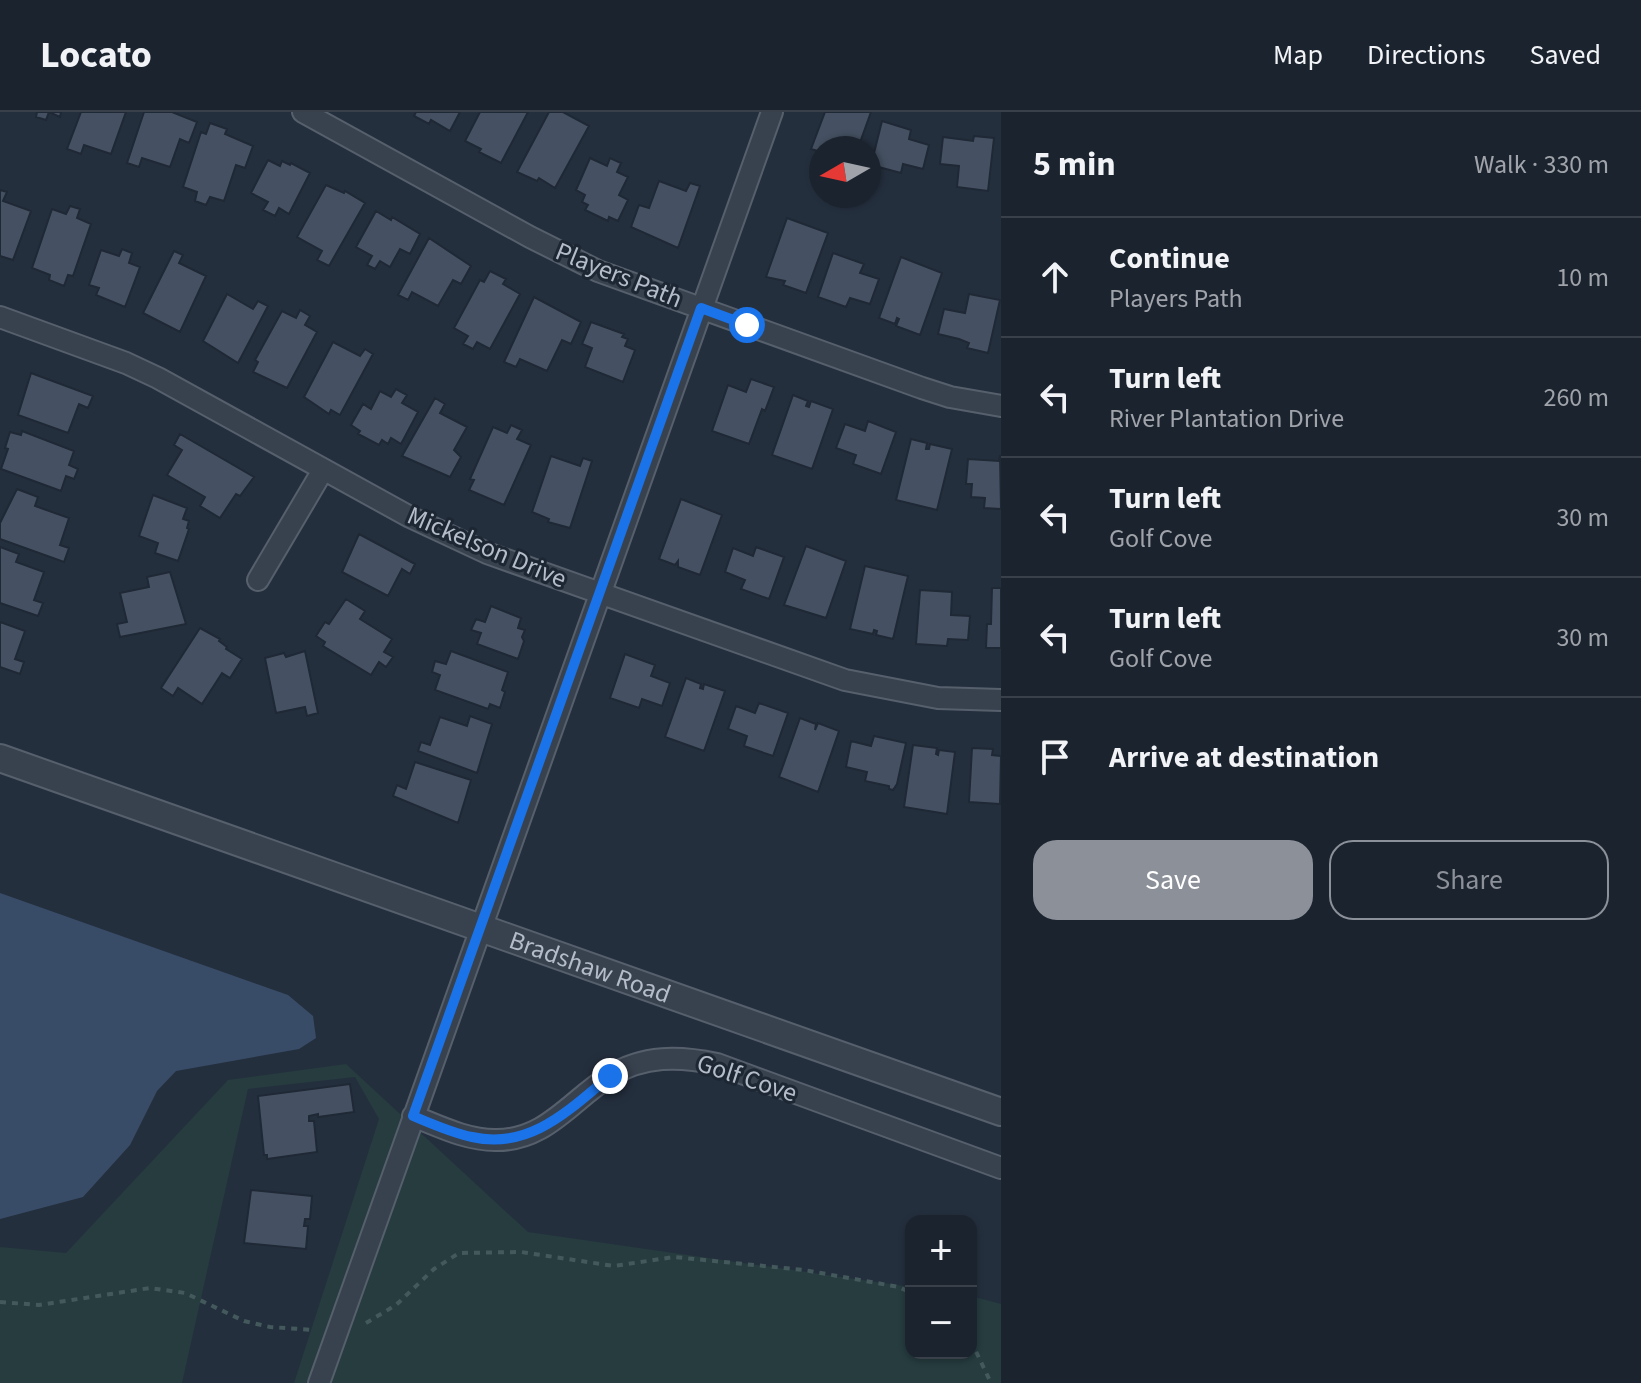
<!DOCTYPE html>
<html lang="en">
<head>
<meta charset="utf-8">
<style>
	:root { --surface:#1b232e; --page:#282f3a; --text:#f1f3f6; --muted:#a0a4aa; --line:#39404a; --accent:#8c9099 }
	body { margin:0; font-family:"Source Sans 3",sans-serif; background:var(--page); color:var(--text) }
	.controls { position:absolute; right:24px; bottom:24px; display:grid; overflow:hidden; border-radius:16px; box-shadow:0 2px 6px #0004 }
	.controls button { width:72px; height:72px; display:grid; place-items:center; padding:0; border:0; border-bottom:2px solid var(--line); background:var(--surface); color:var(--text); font:40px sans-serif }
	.compass { position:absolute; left:809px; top:24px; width:72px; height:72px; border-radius:50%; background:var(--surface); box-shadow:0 2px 6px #0004; rotate:261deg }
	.stop { position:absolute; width:24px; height:24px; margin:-18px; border:6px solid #1a73e8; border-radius:50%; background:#fff }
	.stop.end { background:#1a73e8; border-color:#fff; box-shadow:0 2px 8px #0008 }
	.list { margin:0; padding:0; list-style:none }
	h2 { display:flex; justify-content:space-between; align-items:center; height:104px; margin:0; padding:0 32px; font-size:34px }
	h2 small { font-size:26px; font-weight:400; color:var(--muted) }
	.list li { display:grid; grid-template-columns:52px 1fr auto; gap:24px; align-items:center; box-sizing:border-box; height:120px; padding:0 32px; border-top:2px solid var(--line) }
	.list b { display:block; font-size:30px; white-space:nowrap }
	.list p { margin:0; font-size:26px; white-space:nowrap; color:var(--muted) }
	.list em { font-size:26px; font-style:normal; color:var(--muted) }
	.actions { display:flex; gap:16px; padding:24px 32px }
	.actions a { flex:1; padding:18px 0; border:2px solid var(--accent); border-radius:24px; text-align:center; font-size:28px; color:var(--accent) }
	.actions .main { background:var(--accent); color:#fff }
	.icon { flex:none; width:44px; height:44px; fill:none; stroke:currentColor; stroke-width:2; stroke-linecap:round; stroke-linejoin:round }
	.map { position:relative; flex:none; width:1001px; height:1271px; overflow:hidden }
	header { display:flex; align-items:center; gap:48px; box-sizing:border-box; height:112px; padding:0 40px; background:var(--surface); border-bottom:2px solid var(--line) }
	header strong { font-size:38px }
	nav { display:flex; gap:44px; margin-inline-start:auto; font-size:28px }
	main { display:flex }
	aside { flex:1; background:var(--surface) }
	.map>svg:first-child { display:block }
	.green { fill:#263c3f }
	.water { fill:#394c67 }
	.building { fill:#455162; stroke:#1f2835; stroke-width:2 }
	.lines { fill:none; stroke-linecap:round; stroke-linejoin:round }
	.minor-casing { stroke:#565f6c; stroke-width:24 }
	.tertiary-casing { stroke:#565f6c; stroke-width:30 }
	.path { stroke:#44595c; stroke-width:4; stroke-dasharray:6 6; stroke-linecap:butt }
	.minor { stroke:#38414e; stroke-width:20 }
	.tertiary { stroke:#38414e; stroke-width:26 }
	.route { stroke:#1a73e8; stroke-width:10 }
	.labels { text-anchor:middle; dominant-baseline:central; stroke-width:6; stroke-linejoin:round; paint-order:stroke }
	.street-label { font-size:26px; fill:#b4bcc9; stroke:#1d2633 }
</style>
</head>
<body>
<header>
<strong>Locato</strong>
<nav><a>Map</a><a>Directions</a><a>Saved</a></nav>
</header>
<main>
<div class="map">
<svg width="1001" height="1271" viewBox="0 0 1001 1271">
	<rect width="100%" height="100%" fill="#242f3e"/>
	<path class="green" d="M346,952L528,1120L911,1175V1241H971V1184L1001,1192V1271H294L379,1007L355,965L248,977L182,1271H0V1135L66,1141L228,968Z"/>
	<path class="water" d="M0,781L288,883L313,904L316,926L299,937L176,959L157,979L130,1033L83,1085L0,1107Z"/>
	<path class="building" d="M37,0H61L60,5L49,0L46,8L36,5Z
		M81,0H126L111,42L84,33L81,42L67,37Z
		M144,0H172L197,10L189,31L180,27L170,55L142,46L139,55L127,51Z
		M416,0H460L450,19L431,8L429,12L414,4Z
		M480,0H528L501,51L479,40L481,37L465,29Z
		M549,0H563L589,14L555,76L539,66L537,69L517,60Z
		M825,0H871L858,36H821V40L811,37Z
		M882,9L911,18L909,27L929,33L923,57L903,52L901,61L871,53Z
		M210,11L227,17L225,22L253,34L245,56L236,53L224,89L210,85L206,93L195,89L197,80L183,75L201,20L206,22Z
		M974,24L994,26L988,79L957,75L959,54L940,52L943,25L973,29Z
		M590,46L607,54L610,46L621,51L617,60L628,65L619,83L628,88L618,109L609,105L608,109L585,98L588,93L582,90L585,83L576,78Z
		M268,48L280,54L282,49L290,53L291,51L310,61L289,102L279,96L275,104L263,98L268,90L251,81Z
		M659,69L686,79L690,71L700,74L678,136L631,115L639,93L649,96Z
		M326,73L344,81L345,79L365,91L329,154L317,148L322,139L297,125Z
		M0,78L7,80L3,89L31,99L13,148L0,144Z
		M70,94L80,97L77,106L91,112L73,164L68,163L64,174L49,168L50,163L32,156L52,97L66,102Z
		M376,99L391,108L392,105L420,122L410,142L400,137L390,155L380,149L375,157L367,153L372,144L356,135Z
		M787,106L828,121L806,181L783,173L785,169L766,165Z
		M429,126L471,154L461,172L453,168L438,194L412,180L408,188L398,183Z
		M122,137L132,141L129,151L140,155L125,195L96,183L99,176L89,173L101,138L119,144Z
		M174,139L183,143L179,151L206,164L180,220L143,201Z
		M833,141L864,152L860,161L879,167L870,192L850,186L846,195L818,185Z
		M901,145L942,161L920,223L896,214L899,207L897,206L895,212L879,206Z
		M490,159L506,167L503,172L520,182L490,237L477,230L473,237L463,232L468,224L454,216L480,168L484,170Z
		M227,182L253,197L258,189L268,194L238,251L203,229Z
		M969,182L1000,188L988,241L967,236L969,231L959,227L938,222L944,197L965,201Z
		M534,185L581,210L571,232L562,228L547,259L520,247L516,255L504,250Z
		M300,198L310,204L305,213L317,220L287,276L253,260L258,250L255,248L282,199L296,206Z
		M591,210L624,222L622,225L628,227L625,234L635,238L623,270L585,255L592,236L582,232Z
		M333,230L360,244L365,237L373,242L340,303L331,298L329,302L304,285Z
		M31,261L93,284L88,296L79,292L68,321L18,303Z
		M751,267L774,275L765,299L762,297L749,332L712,319L728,273L746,280Z
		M396,277L407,283L402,291L418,300L401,332L391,326L388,332L382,328L379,333L358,322L360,319L351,313L363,292L371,297L380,279L391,285Z
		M793,283L808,289L806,294L809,295L811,289L833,297L812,357L772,343Z
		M435,286L445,292L440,301L467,315L454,338L461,345L450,365L402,344Z
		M868,309L896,320L881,362L853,352L856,343L836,336L845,312L865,319Z
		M511,313L522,318L517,327L531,333L504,393L469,378L474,368L470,367L493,315L507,321Z
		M22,319L74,339L69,353L78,357L74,367L66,364L61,379L1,357L8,337L5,336L10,320L21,323Z
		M180,322L254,365L240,384L236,382L220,406L200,394L205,385L167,363L182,338L174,333Z
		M911,327L927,331L926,337H929L930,332L952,337L937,398L896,388Z
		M1000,343L1001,397L984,396L985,386L971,385L972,372H966L968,347L999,349Z
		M551,344L580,354L583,346L592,349L570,416L548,410L549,407L532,400Z
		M17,377L38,385L35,394L69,406L60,433L69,436L64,450L0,427V411Z
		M153,383L187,396L183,407L189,409L187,416L189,417L178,449L155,441L158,431L139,424Z
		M681,387L722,403L700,463L678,455V449L675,453L659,447Z
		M359,422L415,452L410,462L402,457L388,484L342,460Z
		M806,434L846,449L826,506L784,493Z
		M0,435L19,442L16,450L44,460L34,488L43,491L38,504L0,491Z
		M756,435L784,445L769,487L741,477L745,468L725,460L733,436L753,444Z
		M865,454L908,464L893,527L876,523L877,519L874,518L873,522L850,517Z
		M170,460L186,512L120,525L117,512L127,510L120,481L149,475L147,465Z
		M992,476H1001V536H986L987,512H991Z
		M920,478L952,480L951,503L970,504L968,528L948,527L947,534L916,532Z
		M346,487L365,499L360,507L392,527L384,540L393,545L386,555L379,550L371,563L323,534L325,530L316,524L325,510L329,512Z
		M491,494L521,506L518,516L525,518L522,525L524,529L518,547L477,532L481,521L471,518L476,507L485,510Z
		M0,510L25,519L15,547L24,550L20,562L0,555Z
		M200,516L220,527L219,529L227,535L226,537L242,547L230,566L222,561L202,592L178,576L173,584L161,576Z
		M305,539L318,601L307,604L305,595L276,601L265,546L284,541L286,545Z
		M451,539L508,560L502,578L505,580L500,596L490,592L488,597L435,578L440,563L432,560L435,549L446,552Z
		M625,542L655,553L651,564L670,571L662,594L642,587L639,596L610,586Z
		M686,566L701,572L700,576L703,577L704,572L725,579L704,639L665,625Z
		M759,591L788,601L773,644L744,634L747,624L728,617L736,594L755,601Z
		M470,604L492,612L477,661L418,639L421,630L430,633L440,605L467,614Z
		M800,606L816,612L815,618L818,611L839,619L818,680L779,665Z
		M874,624L906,631L897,672L893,678L889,677V674L865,669L867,660L846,655L851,629L871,634Z
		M913,633L937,636L936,642L938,643L939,638L955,640L947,702L904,695Z
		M972,636L993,637L992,643L1001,644L1000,692L969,690Z
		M415,650L471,668L458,711L393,684L397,673L406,677Z
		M350,972L354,1000L318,1005V1002L309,1004V1009H314L317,1040L267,1047V1043H264L258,984Z
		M251,1078L312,1084L310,1107H305L304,1114H308L306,1137L244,1131Z"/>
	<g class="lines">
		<defs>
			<path id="minor" d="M303,0L530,125L598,159L922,276L950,285L1001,294
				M0,205L126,251L158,266L410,405L487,441L845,568L938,586L1001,588
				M258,468L323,358
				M413,1004C439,1014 466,1028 495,1028C546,1029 571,988 610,964C644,943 679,944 717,952L1001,1056
				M319,1271L772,0"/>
			<g id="tertiary">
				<path id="s1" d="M0,646L1001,1000"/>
			</g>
		</defs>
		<use href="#minor" class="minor-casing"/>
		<use href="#tertiary" class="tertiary-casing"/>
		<path class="path" d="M0,1190L39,1193L150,1176L185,1181L244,1209L270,1215L314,1218
			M366,1211L396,1193L434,1157L459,1141L521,1140L614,1154L674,1145L804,1158L899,1175L911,1181
			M971,1229L991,1271"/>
		<use href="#minor" class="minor"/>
		<use href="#tertiary" class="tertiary"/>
	</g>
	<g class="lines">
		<path class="route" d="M610,964C569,998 530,1038 472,1025C452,1021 432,1012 413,1004L701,196L747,213"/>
	</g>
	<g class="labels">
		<g class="street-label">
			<text transform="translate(619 163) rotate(22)">Players Path</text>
			<text transform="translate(487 435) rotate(23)">Mickelson Drive</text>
			<text stroke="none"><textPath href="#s1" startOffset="626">Bradshaw Road</textPath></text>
			<text transform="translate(747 966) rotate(18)">Golf Cove</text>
		</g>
	</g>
</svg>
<div class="controls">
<button>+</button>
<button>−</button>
</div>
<svg class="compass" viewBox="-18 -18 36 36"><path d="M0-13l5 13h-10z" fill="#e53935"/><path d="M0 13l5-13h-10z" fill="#a0a4aa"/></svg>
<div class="stop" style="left:747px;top:213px"></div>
<div class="stop end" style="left:610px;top:964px"></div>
</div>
<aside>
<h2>5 min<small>Walk · 330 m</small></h2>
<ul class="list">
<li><svg class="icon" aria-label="ahead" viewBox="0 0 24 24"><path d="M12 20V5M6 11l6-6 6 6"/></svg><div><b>Continue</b><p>Players Path</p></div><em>10 m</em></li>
<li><svg class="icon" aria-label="left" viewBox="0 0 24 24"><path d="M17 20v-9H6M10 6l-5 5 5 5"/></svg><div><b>Turn left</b><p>River Plantation Drive</p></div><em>260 m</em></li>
<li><svg class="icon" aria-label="left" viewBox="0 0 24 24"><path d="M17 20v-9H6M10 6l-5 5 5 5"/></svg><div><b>Turn left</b><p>Golf Cove</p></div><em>30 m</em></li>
<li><svg class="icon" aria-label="left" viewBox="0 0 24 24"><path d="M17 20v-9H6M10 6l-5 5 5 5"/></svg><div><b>Turn left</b><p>Golf Cove</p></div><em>30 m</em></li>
<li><svg class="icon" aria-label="arrive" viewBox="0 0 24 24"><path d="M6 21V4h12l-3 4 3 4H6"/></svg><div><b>Arrive at destination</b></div></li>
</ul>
<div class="actions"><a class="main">Save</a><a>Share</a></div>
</aside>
</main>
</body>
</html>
